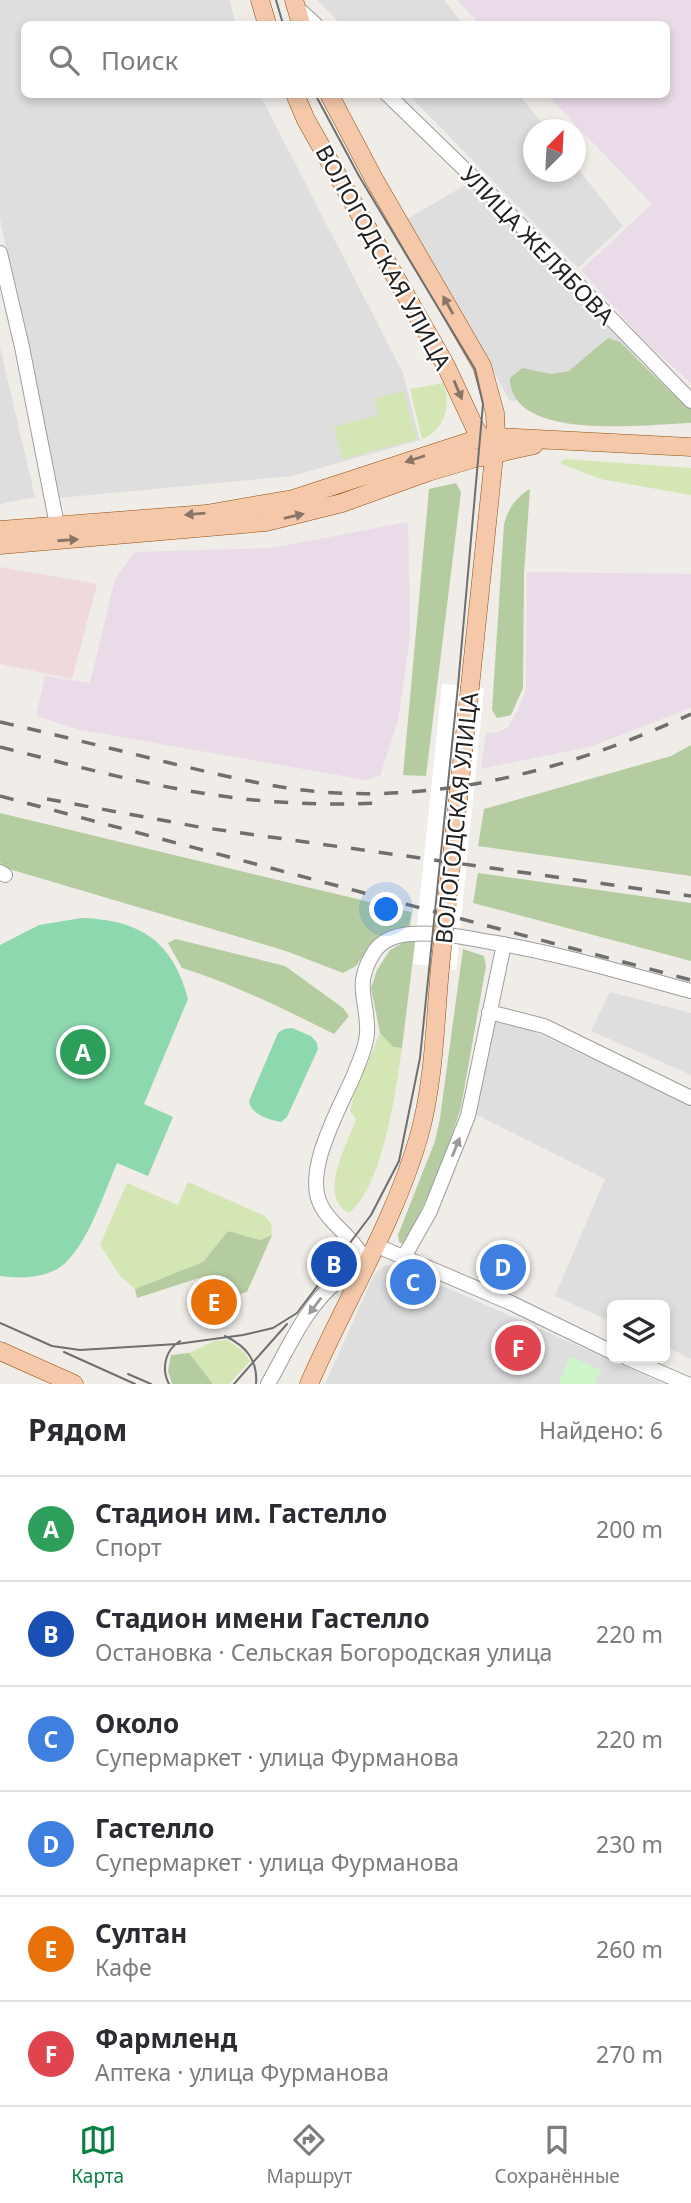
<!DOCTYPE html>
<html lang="ru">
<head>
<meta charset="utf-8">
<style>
	:root { --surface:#fff; --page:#f7f7f7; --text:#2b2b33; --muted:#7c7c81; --line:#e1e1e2; --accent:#0b8043 }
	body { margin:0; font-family:"Noto Sans",sans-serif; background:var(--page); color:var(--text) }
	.controls { position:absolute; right:21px; bottom:21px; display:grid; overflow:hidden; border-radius:10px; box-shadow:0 4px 10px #0003 }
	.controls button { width:63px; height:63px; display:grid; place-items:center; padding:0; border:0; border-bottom:2px solid var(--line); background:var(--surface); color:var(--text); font:35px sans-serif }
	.compass { position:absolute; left:523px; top:119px; width:63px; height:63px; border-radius:50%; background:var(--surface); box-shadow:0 4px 10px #0003; rotate:24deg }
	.you { position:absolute; left:387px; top:910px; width:24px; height:24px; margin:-18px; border:5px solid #fff; border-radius:50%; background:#1a73e8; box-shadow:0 0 0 10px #1a73e833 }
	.badge { display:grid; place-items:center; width:46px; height:46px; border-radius:50%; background:var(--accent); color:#fff; font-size:23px; font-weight:700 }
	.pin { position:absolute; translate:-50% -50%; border:4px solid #fff; box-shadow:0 2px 7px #0006 }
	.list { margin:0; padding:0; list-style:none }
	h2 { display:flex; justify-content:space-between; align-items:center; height:91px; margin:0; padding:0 28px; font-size:30px }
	h2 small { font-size:23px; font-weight:400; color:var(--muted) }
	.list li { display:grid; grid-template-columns:46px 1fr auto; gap:21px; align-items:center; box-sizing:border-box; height:105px; padding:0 28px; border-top:2px solid var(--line) }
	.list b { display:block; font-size:26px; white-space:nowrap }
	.list p { margin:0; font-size:23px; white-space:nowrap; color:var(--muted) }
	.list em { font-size:23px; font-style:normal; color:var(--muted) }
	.icon { flex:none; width:38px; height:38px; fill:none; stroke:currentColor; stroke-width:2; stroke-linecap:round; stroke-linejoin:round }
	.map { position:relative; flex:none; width:691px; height:1384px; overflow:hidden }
	.search { position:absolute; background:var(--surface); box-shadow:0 4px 10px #0003; left:21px; right:21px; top:21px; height:77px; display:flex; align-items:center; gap:18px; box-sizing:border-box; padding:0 24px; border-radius:10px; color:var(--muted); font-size:26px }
	.sheet { height:721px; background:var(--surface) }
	nav { display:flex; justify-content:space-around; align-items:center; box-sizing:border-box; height:98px; border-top:2px solid var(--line); background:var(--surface); font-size:19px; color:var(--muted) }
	nav a { display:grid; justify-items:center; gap:4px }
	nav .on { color:var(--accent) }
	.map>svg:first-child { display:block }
	.residential { fill:#dfdede }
	.commercial { fill:#efd9dc }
	.industrial { fill:#e9dbe8 }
	.grass { fill:#d4e6b3 }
	.forest { fill:#b5cca1 }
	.park { fill:#cef5ca }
	.pitch { fill:#8ed8af }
	.pier { fill:#fff }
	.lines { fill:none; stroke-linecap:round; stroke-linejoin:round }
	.minor-casing { stroke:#9e9e9e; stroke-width:16 }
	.major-casing { stroke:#914f0d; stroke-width:19 }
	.minor { stroke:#fff; stroke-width:14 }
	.major { stroke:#f4c8a9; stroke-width:18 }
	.tram { stroke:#6f6f6f; stroke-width:2 }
	.rail { stroke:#6f6f6f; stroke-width:3.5; stroke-dasharray:14 14; stroke-linecap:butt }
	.major-bridge-casing { stroke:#914f0d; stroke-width:19; stroke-linecap:butt }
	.major-bridge { stroke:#f4c8a9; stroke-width:18 }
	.oneway { fill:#8a7465 }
	.oneway2 { fill:#9b9b9b }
	.labels { text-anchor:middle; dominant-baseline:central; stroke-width:5; stroke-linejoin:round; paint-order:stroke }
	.street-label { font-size:23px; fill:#212121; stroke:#fff }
</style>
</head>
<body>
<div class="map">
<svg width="691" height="1384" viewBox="0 0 691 1384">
	<rect width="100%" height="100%" fill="#f0ece8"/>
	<path class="residential" d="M0,0H230L235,24H24V94L260,95L403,373L420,440L292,476L58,498L0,219Z
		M317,0H444L463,24H341Z
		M409,95H519L547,129L534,130V172H576V166L623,226L578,268Z
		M472,181L638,356L572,396L510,401L407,219Z
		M0,347L35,497L0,504Z
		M610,992L691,1013V1075L591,1031Z
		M496,1019L528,1029L691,1105V1359L665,1346V1305H612V1322L555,1296L605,1179L473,1113L477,1059Z
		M385,1265L400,1267L664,1384H325L374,1275Z"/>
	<path class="commercial" d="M0,567L97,584L72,679L0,664Z"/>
	<path class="industrial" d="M457,0H691V383L647,344L581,270L652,204L547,95L666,94V24H480Z
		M408,522L410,636L398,721L380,776L366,780L81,730L36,716L45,676L90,683L115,579L135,552L272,548Z
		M527,572L691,574V708L589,747L481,769L486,733L499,732L507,728L517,712L526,689Z"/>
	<path class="grass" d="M443,383C452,404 445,430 422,439L410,389Z
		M403,391L417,439L343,459L334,427L378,415L374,399Z
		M564,459L691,468V495L600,479L560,463Z
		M380,1033L393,1047L402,1048C396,1090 383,1187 349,1213C317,1196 347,1145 356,1120L350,1110L354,1095Z
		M188,1182L265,1216L271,1223L272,1235L260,1240L228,1231L203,1262L135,1289L120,1276L100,1245L127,1183L178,1205Z
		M227,1340L243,1351L250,1361L229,1384H213L189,1353L214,1341Z"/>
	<path class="forest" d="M608,338L620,342L673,394L691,407V423C648,424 510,443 510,378L522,368L551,374L569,371Z
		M456,483L461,492L426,776L403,775L429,489Z
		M530,489L524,573L523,688L511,715L497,718L492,710L504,524C508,509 516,497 530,489Z
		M691,745V876L478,846L484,809L671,756Z
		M0,813L411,912L410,928L385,932L369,947L356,966L343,973L286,951L9,869L0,863Z
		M478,873L691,903V961L473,903Z
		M176,939L285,966L343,1008L349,1016L334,1034C284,1009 236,985 182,968L168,943Z
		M408,940L415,942L402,1048L393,1047L380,1033L371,988L377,970L390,950Z
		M463,949L484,956L486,966L461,1107L443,1162L409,1237L403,1244L399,1242L398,1235L435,1141L440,1118Z
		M228,1231L260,1240L272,1235L247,1292L240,1294L205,1276L137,1298L135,1289L203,1262Z
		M189,1353L213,1384H172L168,1371L171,1355Z"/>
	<path class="park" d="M570,1357L601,1370L595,1384H558Z"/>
	<path class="pitch" d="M82,918C140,920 173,941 188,999L144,1104L173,1117L148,1176L117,1163C104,1193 88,1244 63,1265C47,1278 20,1279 0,1276V945L39,925Z
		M292,1028L311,1036L317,1043L318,1049L287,1117L281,1122C269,1120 250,1114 249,1101L278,1033L284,1029Z"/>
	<path class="pier" d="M442,684L484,688L456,970L413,964Z"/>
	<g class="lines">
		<defs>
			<path id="minor" d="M295,6L315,24
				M387,94L494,198L691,401
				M0,253L22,347L57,525
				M0,872L5,875
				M489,1012L544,1026L691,1098
				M375,1245L511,1303L612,1352
				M404,1257L430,1211L468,1116L504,944
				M627,1358L687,1384
				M268,1384C288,1349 306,1305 339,1280C348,1273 358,1268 367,1262C362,1255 357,1247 351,1241C342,1230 330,1221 323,1209C300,1175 340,1108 354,1075C359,1062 366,1048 367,1034C369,1000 352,987 374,952C382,940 397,935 411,934C437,932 464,937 490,942C558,953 624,973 691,991"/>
			<path id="major" d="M260,0L267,24
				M294,0L301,24
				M295,94L306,120L446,366L475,428L488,447
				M329,94L374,179L482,366L495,413L496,437L470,687
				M0,530L206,514L293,499L480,438L496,437L691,447
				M0,545L266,522L342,503L428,472L472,459L534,445
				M0,1351L74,1384
				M309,1384C345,1301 394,1223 419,1136C434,1083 435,1023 440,968"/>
		</defs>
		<use href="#minor" class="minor-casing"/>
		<use href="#major" class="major-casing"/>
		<use href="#minor" class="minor"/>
		<use href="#major" class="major"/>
		<path class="tram" d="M276,0L283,24
			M0,1323L52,1346L80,1350L177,1344L243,1335L273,1328L297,1313L371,1215L399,1161L420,1058L458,686L483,404L475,369L359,176L315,94
			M225,1336C246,1346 258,1360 256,1384
			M64,1352L135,1384
			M128,1374L151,1384
			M169,1384C161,1369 165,1350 180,1341
			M234,1384L287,1324"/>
		<path class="rail" d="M0,722C57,735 113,749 170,763C225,776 280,790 337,793C460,799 580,765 691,714
			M0,747C76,766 151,787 229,797C280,804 331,805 383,803
			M0,796L691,980
			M47,799L199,827L691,896"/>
		<defs>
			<path id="major-bridge" d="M440,968L470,687"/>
		</defs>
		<use href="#major-bridge" class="major-bridge-casing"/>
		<use href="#major-bridge" class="major-bridge"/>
	</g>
	<defs><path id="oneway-solid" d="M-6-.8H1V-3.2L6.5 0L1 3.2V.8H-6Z" transform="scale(1.75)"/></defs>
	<g class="oneway">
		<use href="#oneway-solid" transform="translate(448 305) rotate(-119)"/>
		<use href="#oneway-solid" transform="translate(458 390) rotate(67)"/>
		<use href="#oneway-solid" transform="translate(415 459) rotate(162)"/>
		<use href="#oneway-solid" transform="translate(195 514) rotate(175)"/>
		<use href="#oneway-solid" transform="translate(294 516) rotate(-13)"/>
		<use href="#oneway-solid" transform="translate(68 540) rotate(-4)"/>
	</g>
	<g class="oneway2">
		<use href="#oneway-solid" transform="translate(456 1147) rotate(-68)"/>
		<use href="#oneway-solid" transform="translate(315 1306) rotate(127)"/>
	</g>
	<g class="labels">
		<g class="street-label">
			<text transform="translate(538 245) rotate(46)">УЛИЦА ЖЕЛЯБОВА</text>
			<text transform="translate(384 257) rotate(61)">ВОЛОГОДСКАЯ УЛИЦА</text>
			<text transform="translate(456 818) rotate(-84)">ВОЛОГОДСКАЯ УЛИЦА</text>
		</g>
	</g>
</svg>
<div class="controls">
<button><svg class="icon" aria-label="layers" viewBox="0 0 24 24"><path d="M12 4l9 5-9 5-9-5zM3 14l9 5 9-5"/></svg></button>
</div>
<svg class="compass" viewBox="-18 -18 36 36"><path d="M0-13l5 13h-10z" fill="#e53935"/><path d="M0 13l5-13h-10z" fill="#7c7c81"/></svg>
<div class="you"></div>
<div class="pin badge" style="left:83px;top:1052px;background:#2e9e5b">A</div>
<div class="pin badge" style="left:334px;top:1264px;background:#1a4fb4">B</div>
<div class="pin badge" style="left:413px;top:1282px;background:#3f7fe0">C</div>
<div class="pin badge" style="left:503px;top:1267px;background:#3f7fe0">D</div>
<div class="pin badge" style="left:214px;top:1302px;background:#e8710a">E</div>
<div class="pin badge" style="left:518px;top:1348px;background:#e0444e">F</div>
<div class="search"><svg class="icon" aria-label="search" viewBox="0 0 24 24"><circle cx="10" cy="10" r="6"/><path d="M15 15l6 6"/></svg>Поиск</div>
</div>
<section class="sheet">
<h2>Рядом<small>Найдено: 6</small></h2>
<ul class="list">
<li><span class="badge" style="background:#2e9e5b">A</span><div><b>Стадион им. Гастелло</b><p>Спорт</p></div><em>200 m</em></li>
<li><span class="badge" style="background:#1a4fb4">B</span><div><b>Стадион имени Гастелло</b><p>Остановка · Сельская Богородская улица</p></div><em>220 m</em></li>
<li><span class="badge" style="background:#3f7fe0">C</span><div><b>Около</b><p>Супермаркет · улица Фурманова</p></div><em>220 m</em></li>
<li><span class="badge" style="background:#3f7fe0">D</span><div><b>Гастелло</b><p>Супермаркет · улица Фурманова</p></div><em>230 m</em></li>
<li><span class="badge" style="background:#e8710a">E</span><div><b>Султан</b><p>Кафе</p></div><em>260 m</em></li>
<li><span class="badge" style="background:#e0444e">F</span><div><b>Фармленд</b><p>Аптека · улица Фурманова</p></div><em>270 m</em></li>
</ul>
</section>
<nav>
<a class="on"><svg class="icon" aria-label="map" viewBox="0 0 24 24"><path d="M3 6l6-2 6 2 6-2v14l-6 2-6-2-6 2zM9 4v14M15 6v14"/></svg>Карта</a>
<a><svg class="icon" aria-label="directions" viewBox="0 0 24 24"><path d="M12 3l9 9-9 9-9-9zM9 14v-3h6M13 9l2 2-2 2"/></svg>Маршрут</a>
<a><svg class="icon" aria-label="saved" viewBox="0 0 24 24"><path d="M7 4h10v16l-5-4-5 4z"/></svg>Сохранённые</a>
</nav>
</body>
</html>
